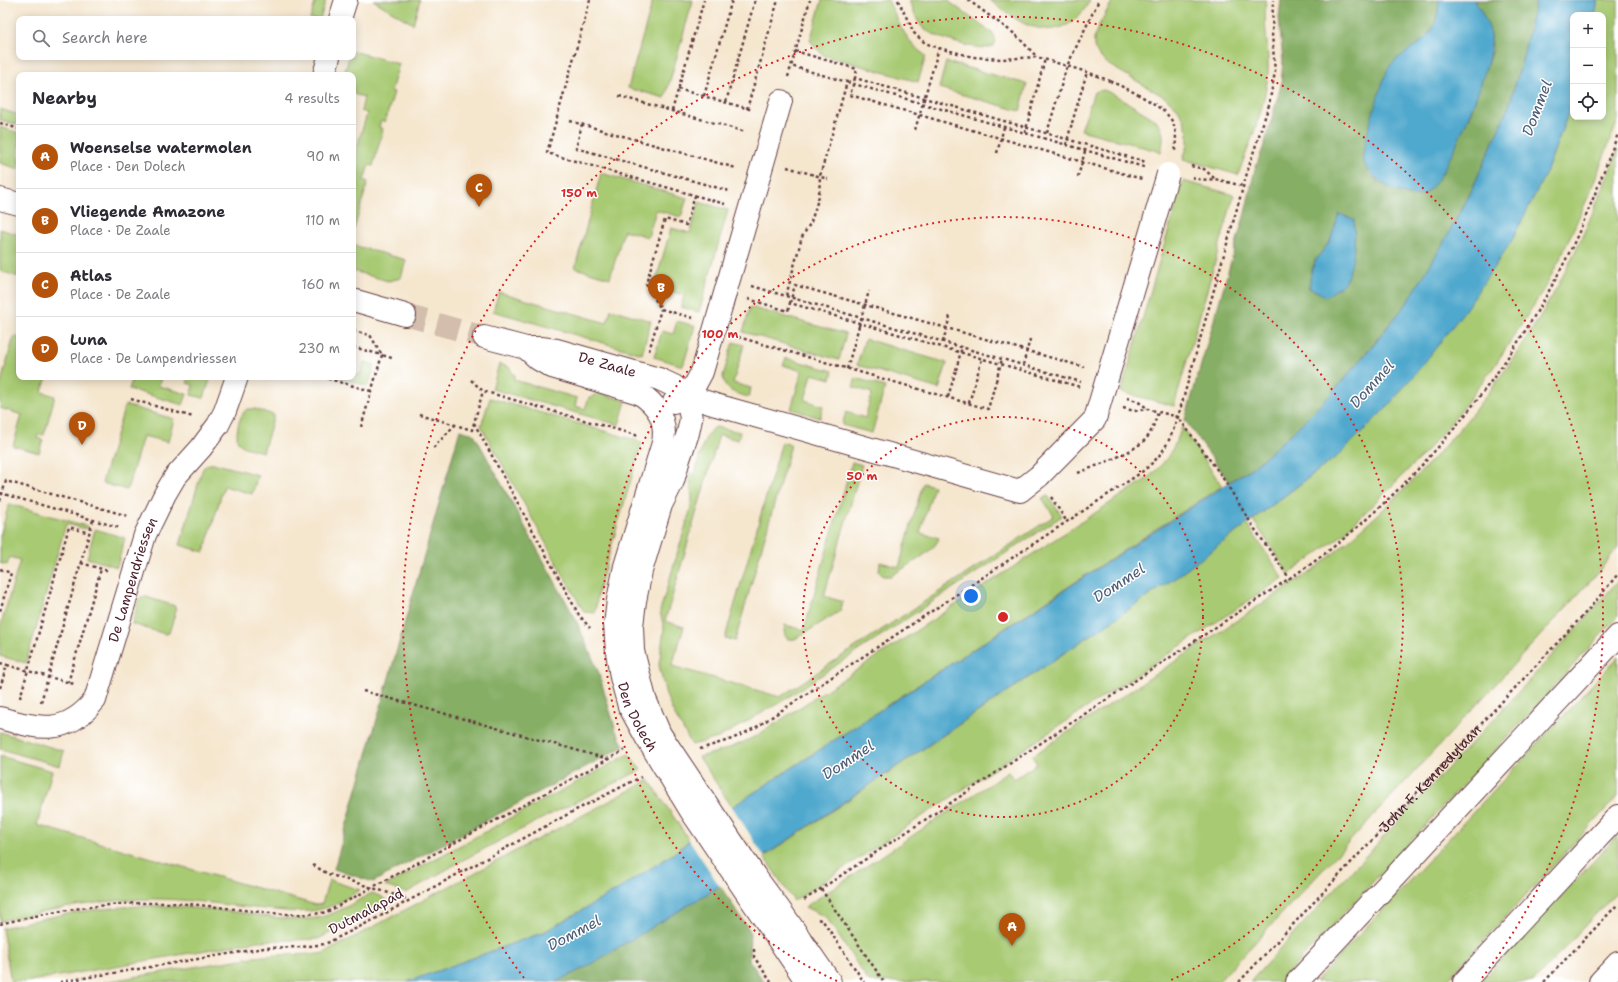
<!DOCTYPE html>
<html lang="en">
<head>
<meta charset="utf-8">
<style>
	:root { --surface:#fff; --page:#f7f7f7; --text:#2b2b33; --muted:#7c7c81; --line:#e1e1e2; --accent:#b45309 }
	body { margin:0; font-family:"Shantell Sans",sans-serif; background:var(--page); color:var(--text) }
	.controls { position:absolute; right:12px; top:12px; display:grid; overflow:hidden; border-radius:8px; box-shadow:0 2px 10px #0003 }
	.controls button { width:36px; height:36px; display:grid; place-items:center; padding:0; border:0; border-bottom:1px solid var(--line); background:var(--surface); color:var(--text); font:20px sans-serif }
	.you { position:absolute; left:971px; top:596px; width:14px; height:14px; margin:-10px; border:3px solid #fff; border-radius:50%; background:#1a73e8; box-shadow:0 0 0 6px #1a73e833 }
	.badge { display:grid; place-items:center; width:26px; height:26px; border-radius:50%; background:var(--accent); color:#fff; font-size:13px; font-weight:700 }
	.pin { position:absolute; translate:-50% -33px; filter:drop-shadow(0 1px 2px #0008) }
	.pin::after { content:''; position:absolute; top:21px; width:14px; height:12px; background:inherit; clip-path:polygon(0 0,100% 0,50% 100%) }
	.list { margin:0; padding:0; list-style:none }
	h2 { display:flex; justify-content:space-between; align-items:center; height:52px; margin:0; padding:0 16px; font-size:17px }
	h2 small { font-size:13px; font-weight:400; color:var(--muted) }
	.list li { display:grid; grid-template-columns:26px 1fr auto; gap:12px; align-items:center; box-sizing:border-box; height:64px; padding:0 16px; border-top:1px solid var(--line) }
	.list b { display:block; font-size:15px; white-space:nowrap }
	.list p { margin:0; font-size:13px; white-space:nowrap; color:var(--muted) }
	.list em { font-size:13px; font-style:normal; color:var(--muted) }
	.icon { flex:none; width:22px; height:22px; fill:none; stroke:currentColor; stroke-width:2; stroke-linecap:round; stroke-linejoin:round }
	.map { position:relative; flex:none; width:1618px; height:982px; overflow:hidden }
	.search { position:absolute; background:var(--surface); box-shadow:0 2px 10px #0003; left:16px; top:16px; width:340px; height:44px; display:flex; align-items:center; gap:10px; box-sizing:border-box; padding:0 14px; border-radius:8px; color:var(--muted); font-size:15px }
	.panel { position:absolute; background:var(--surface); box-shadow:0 2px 10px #0003; left:16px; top:72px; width:340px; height:308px; border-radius:8px }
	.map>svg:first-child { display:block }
	.green { fill:#a8ca73; stroke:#79744f }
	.forest { fill:#86ae65; stroke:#686648; fill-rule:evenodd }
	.water { fill:#50a8cd; stroke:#4d647c }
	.pier { fill:#f5e6ce }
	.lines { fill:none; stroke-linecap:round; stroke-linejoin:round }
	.minor-tunnel { stroke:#d3bead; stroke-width:22; stroke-dasharray:22 11; stroke-linecap:butt }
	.minor-casing { stroke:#643d43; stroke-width:24 }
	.major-casing { stroke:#643d43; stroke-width:24 }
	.path { stroke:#643d43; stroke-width:2.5; stroke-dasharray:3 3; stroke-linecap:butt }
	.minor { stroke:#fff; stroke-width:22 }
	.major { stroke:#fff; stroke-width:22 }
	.minor-bridge-casing { stroke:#643d43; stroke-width:24; stroke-linecap:butt }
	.path-bridge { stroke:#643d43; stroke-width:2.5; stroke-dasharray:3 3; stroke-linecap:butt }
	.minor-bridge { stroke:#fff; stroke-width:22 }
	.ring { fill:none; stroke:#d62828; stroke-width:2; stroke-dasharray:2 4 }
	.labels { text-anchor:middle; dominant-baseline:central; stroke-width:3; stroke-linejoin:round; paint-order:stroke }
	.street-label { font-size:14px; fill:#4a1f2b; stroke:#fff }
	.water-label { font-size:15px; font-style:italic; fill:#4d5d74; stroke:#fff }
	.centre { fill:#d62828; stroke:#fff; stroke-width:2 }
	.ring-label { font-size:12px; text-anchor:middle; font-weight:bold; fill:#d62828; stroke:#fff; stroke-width:3; stroke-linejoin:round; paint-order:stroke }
</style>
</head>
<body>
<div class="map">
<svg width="1618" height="982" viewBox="0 0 1618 982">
	<rect width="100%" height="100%" fill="#fff"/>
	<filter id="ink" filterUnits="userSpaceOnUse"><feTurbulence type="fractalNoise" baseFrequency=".025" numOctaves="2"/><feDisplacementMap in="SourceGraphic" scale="8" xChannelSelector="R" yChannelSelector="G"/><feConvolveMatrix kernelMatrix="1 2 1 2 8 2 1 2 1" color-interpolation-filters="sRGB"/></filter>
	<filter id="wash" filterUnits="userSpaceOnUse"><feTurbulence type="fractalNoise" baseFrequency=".012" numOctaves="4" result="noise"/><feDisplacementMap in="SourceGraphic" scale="16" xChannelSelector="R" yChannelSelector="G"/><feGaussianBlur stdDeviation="0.9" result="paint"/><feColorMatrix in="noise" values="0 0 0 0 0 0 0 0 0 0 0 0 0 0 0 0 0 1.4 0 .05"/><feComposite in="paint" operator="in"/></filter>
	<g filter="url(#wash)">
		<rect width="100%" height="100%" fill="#f5e6ce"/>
		<path class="green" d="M316,0H326L320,19H310Z
			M373,0H420L413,24Z
			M653,0H693L665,98L628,88Z
			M822,0H888C898,21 906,43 926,56L918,82L823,55L810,41Z
			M909,0H947L993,34C1010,64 931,37 923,28C916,20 912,9 909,0Z
			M989,0H1090C1076,27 1054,36 1025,24C1013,18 1001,8 989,0Z
			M1113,0H1266C1263,24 1269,47 1268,71C1267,103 1249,145 1238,175L1183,159L1188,145V133L1184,120L1178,109L1166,98L1109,65L1098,55L1094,47V38L1098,27Z
			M1598,0H1618V120L1589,195L1559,261L1541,294L1493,368L1455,418L1420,458L1341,536L1289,574L1253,520L1340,454L1351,442L1546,173L1573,100V117H1603V15H1595Z
			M353,51L399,64L391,91L394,92L385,122L381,121L379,127L383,129L373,166L369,165L364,180L368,182L354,229H353V161L367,113L361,111L364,97L353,94V75H344L349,57H353Z
			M946,62L1027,84L1020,111L939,88Z
			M1104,90L1115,95L1156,120C1165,131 1164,139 1161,152L1081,130L1094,92Z
			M0,109L19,115V125L0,120Z
			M0,127L19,133V169L0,163Z
			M1618,149V547L1596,575L1446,738L1218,982H869L826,917L805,907L1008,772L1014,779L1037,764L1032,756L1313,570C1417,488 1508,385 1568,266C1587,228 1603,189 1618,149Z
			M601,173L687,198L681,217L656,210L648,237L624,230L610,278L575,268Z
			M1183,181L1234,195L1174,406L1121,392Z
			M699,202L728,210L699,312L681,307L684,295L654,287L671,228L690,233Z
			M0,229L19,235V277L0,271Z
			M353,245L406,260L401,278L388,281L353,271Z
			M499,292L607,323L611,309L651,321L642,354L493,311Z
			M750,307L846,334L839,360L743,332Z
			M677,321L695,326L683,366L654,357L662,331L673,334Z
			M14,336L19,337V377H47L42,392L55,396L44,435L39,434L37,438L43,440L39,453L13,446L22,415L0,408V386Z
			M865,339L947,363L939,389L857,365Z
			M733,342L744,345L733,383L751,388L749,397C736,394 724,391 723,376Z
			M786,358L833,371L831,379L812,374L805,400L823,406L820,418L791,409L802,371L783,365Z
			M364,362L375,365L368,386L336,377H353V373L360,375Z
			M499,364L509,367L513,374L515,375L514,380L577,398L575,406L585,409L589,397H591L599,393L626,401L619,425L492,389Z
			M133,377H161L159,386L187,394L183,405L129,389Z
			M189,377H211L204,398L191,395L193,385L187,383Z
			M856,378L885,387L872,433L842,425L846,412L865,418L872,393L853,387Z
			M490,398L642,442L598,592L595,613L584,612L481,426Z
			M125,405L174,419L168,442L143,436L127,490L102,483Z
			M247,409H255L274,415L263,452L244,447L238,442C235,433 239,415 247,409Z
			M716,427L740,432L738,440L719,435L665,621L684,627L672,666L780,697L1054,516L1042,498L1048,496L1062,516L779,703L718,738L692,745L673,712L666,695L659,665L664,629L660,611L691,508L692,499L689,473L695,474C699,461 703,432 716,427Z
			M1182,427L1222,486L732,807L699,757C720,752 739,745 758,735L1145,480C1165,464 1173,452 1182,427Z
			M782,442L791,445L735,641L725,638Z
			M852,462L862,465L824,596L843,602L840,611L795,639C784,641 783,633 785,625L804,630Z
			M209,464H217L258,475L252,494L224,486L204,552L180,545L201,474L203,468Z
			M923,483L934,486L920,533L939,538C935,552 903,568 891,576H883L879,572L880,562L899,567Z
			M9,504L87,526L86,529L66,524L26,663L0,656V628L20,560L10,557L7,565L0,563V536Z
			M1247,524L1283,578L794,901L764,857L1178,576Z
			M95,529L125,538L117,567L87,558Z
			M1618,581V616L1529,714L1280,982H1250C1371,847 1499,718 1618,581Z
			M141,597H146L175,606L176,610L169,633L165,634L132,624L139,599Z
			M1618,657V796L1445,982H1315Z
			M0,732L64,751L60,766L0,749Z
			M629,754L641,770L549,815L463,860L406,893L385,886Z
			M0,756L52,771L37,825L316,905L322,904L329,880L360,890C349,896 337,905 325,908C306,914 285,911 265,909C231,906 197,900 162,899C107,898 54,909 0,921Z
			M649,780L689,840L673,854L617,890L544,932L407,982H104L253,957L276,955L319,954L326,952Z
			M1618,835V890L1533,982H1480Z
			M372,893L382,897L389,903L318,939L258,941L25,982H11L2,928C54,915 107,905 161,906C189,907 216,910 243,913C268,916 304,924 328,915C343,910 358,900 372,893Z"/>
		<path class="forest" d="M1281,0H1439L1438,14L1435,26L1426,38L1392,64L1363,159L1368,172L1381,184L1442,174L1471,112L1492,49L1491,35L1475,0H1536L1522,61L1509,106L1470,194L1441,247L1407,303L1333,392L1292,433L1256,465L1229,482L1185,420L1245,213L1255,169L1265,143L1281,85L1283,61L1279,17ZM1335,229L1355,237L1351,263L1346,280L1320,293L1309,288L1315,261L1330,241Z
			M460,430L474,434L575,618L598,671L616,731L624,746L373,882L334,869Z
			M720,886L750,931L749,960L764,982H556L586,967Z"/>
		<path class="water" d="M1439,0H1475C1481,11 1489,24 1491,36C1495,61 1452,161 1436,182C1432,187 1425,196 1418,196C1400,197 1367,178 1363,159C1361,149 1382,81 1388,69C1392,62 1399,57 1405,53C1430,36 1437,31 1439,0Z
			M1536,0H1598L1595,15H1573V100L1546,173L1511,242L1465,310L1425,362L1388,406L1340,454L1178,576L720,886L586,967L556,982H407L544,932L617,890L673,854L732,807L1256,465L1292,433L1333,392L1355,367L1407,303L1441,247L1470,194L1509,106L1522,61Z
			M1339,214L1354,219C1355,237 1355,266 1345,281C1340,288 1332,292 1325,297L1320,293L1309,288L1311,273L1315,261L1330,241Z"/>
		<path class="pier" d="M731,805L765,858L721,888L688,838Z"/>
	</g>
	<g filter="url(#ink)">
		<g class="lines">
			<path class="minor-tunnel" d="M405,315L484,337"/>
			<defs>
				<g id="minor">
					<path d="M340,19L346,0"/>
					<path d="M324,75L329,57"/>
					<path d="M0,199L19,204"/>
					<path d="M353,300L405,315"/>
					<path id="s2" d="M484,337L526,348H541L557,350L659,379L674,386L684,395L716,405L1020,491L1039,476"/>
					<path id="s3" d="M526,348L538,359L552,367L639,393C658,405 667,420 663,443L625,566L618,600L615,625L617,652L621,677L629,706L646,737L691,811L807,982"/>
					<path d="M684,395L689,407L691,419L688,433L679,459L673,481L661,505L641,571L635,601L632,626L633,651L645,699L660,734L755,876L783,914L830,982"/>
					<path d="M674,402L695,385L702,372L781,101"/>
					<path id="s4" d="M0,718C40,729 66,736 95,700L145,535L165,494L175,477L201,448L218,425L225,411L237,377"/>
					<path d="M1600,982L1618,963"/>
				</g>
				<path id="major" d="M1297,982L1618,636
					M1464,982L1618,816"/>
			</defs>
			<use href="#minor" class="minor-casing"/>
			<use href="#major" class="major-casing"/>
			<g class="path">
				<path d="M590,0L547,153L725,204"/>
				<path d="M898,0L914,33L925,43L939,48L973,57L1002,59L1037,57L1087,72L1110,81"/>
				<path d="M968,0L1016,35L1036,56"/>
				<path d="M795,51L857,69L855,78L1146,162"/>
				<path d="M788,77L810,0"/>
				<path d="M855,78L850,95L1142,179"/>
				<path d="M678,89L753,110"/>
				<path d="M619,96L746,132"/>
				<path d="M704,96L732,0"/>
				<path d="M925,96L939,48"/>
				<path d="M726,102L755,0"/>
				<path d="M747,109L778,0"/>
				<path d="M1031,110L1045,59"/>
				<path d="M672,111L704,0"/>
				<path d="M570,121L736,168"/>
				<path d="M0,123L19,129"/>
				<path d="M1072,123L1087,72"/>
				<path d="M582,124L576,148L729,191"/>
				<path d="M1047,133L1067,66L1099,0"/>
				<path d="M1191,166L1204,169L1215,179"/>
				<path d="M787,167L828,179"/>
				<path d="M1192,177L1201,180L1215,179L1243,186"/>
				<path d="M752,286L786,296L802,237L811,222L819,196L820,176L847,82L791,66"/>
				<path d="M748,299L788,311L790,303L1080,387"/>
				<path d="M790,303L795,285L1084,367"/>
				<path d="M693,318L661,309L646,284L665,219L686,225L695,196"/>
				<path d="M353,331L370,335L382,355L392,358"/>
				<path d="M738,337L988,409L996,381"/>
				<path d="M353,347L382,355L361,427"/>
				<path d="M649,351L661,309"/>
				<path d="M847,369L859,326"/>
				<path d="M322,377L371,391"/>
				<path d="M471,380L483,391L639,436"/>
				<path d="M948,397L956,370"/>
				<path d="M1127,398L1137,401L1147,408"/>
				<path d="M131,399L193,417"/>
				<path d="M969,403L982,359"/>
				<path d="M1123,408L1134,411L1148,409L1178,417L1221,475L1254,528L1290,579"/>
				<path d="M419,414L472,430L483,391"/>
				<path d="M474,423L579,615L590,628"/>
				<path d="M433,448L455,425"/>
				<path d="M1078,473C1098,465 1130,454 1145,440C1152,433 1155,421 1158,412"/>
				<path d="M0,493L121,528"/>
				<path d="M1051,497L1067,522"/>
				<path d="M0,501L6,481L128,516"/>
				<path d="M81,563L109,571"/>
				<path d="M0,569L11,573L0,611"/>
				<path d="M0,663L7,665"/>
				<path d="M68,683L101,569"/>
				<path d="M0,688L7,665L74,684"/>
				<path d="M363,691L608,759"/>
				<path d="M20,698L69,527L89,533"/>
				<path d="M41,702L93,520"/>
				<path d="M700,749L732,739L755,728L1139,474C1163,456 1168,445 1178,417L1249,166L1269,105L1275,72L1272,34L1273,0"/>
				<path d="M313,865L328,874L408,899"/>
				<path d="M821,889L884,982"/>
				<path d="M804,900L1311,564C1416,487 1503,380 1563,265C1585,223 1601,178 1618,134"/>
				<path d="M818,919L823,921L864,982"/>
				<path d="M0,924C53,911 107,902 161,903C189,903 216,907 243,910C271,913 299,917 327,912L625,750"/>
				<path d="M754,949V957L771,982"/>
				<path d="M60,982L264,948L302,947L325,944L375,919L572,812L641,777"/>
				<path id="s1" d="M1239,982L1589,609L1618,574"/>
				<path d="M1544,982L1618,904"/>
			</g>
			<use href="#minor" class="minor"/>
			<use href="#major" class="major"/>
			<defs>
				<path id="minor-bridge" d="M1039,476L1095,419L1168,174"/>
			</defs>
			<use href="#minor-bridge" class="minor-bridge-casing"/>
			<path class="path-bridge" d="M1110,81C1127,89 1165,105 1173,123C1177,133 1176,141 1175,151
				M847,82L1144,167
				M915,130L925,96
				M1025,133L1031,110
				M1066,145L1072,123
				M997,153L1004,127
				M1078,177L1085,151
				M786,296L1081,382
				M859,326L869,291
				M943,342L950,316
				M1023,365L1030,339
				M956,370L962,347
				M996,381L1002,359"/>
			<use href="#minor-bridge" class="minor-bridge"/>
		</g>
	</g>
	<g class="ring">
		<circle cx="1003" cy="617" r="200"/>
		<path d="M837 981A400 400 0 1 1 1169 981"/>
		<path d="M524 978A600 600 0 1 1 1482 978"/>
	</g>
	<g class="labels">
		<g class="street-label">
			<text stroke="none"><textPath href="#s2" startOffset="127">De Zaale</textPath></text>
			<text stroke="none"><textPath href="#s4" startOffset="231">De Lampendriessen</textPath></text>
			<text stroke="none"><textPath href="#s3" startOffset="467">Den Dolech</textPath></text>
			<text stroke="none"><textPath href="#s1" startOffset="279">John F. Kennedylaan</textPath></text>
			<text transform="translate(366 911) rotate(-28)">Dutmalapad</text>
		</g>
		<g class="water-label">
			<text transform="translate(1537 108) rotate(-69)">Dommel</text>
			<text transform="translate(1372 384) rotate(-48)">Dommel</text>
			<text transform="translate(1119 583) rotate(-33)">Dommel</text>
			<text transform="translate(848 760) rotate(-33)">Dommel</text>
			<text transform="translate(574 933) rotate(-28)">Dommel</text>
		</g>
	</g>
	<circle cx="1003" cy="617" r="6" class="centre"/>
	<g class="ring-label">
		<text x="579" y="197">150 m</text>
		<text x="720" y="338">100 m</text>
		<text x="862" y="480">50 m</text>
	</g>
</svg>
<div class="controls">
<button>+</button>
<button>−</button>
<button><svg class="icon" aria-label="locate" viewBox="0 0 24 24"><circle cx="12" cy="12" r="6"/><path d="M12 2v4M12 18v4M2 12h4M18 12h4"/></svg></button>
</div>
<div class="you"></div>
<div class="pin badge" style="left:1012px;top:946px">A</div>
<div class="pin badge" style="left:661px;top:307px">B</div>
<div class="pin badge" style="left:479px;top:207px">C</div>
<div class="pin badge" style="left:82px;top:445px">D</div>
<div class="search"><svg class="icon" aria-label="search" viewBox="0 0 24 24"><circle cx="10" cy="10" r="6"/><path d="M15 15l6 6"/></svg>Search here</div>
<section class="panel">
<h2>Nearby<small>4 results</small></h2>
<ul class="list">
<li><span class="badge">A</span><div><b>Woenselse watermolen</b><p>Place · Den Dolech</p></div><em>90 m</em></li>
<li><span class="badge">B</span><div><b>Vliegende Amazone</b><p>Place · De Zaale</p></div><em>110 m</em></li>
<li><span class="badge">C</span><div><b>Atlas</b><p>Place · De Zaale</p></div><em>160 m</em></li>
<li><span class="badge">D</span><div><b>Luna</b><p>Place · De Lampendriessen</p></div><em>230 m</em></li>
</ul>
</section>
</div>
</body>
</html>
